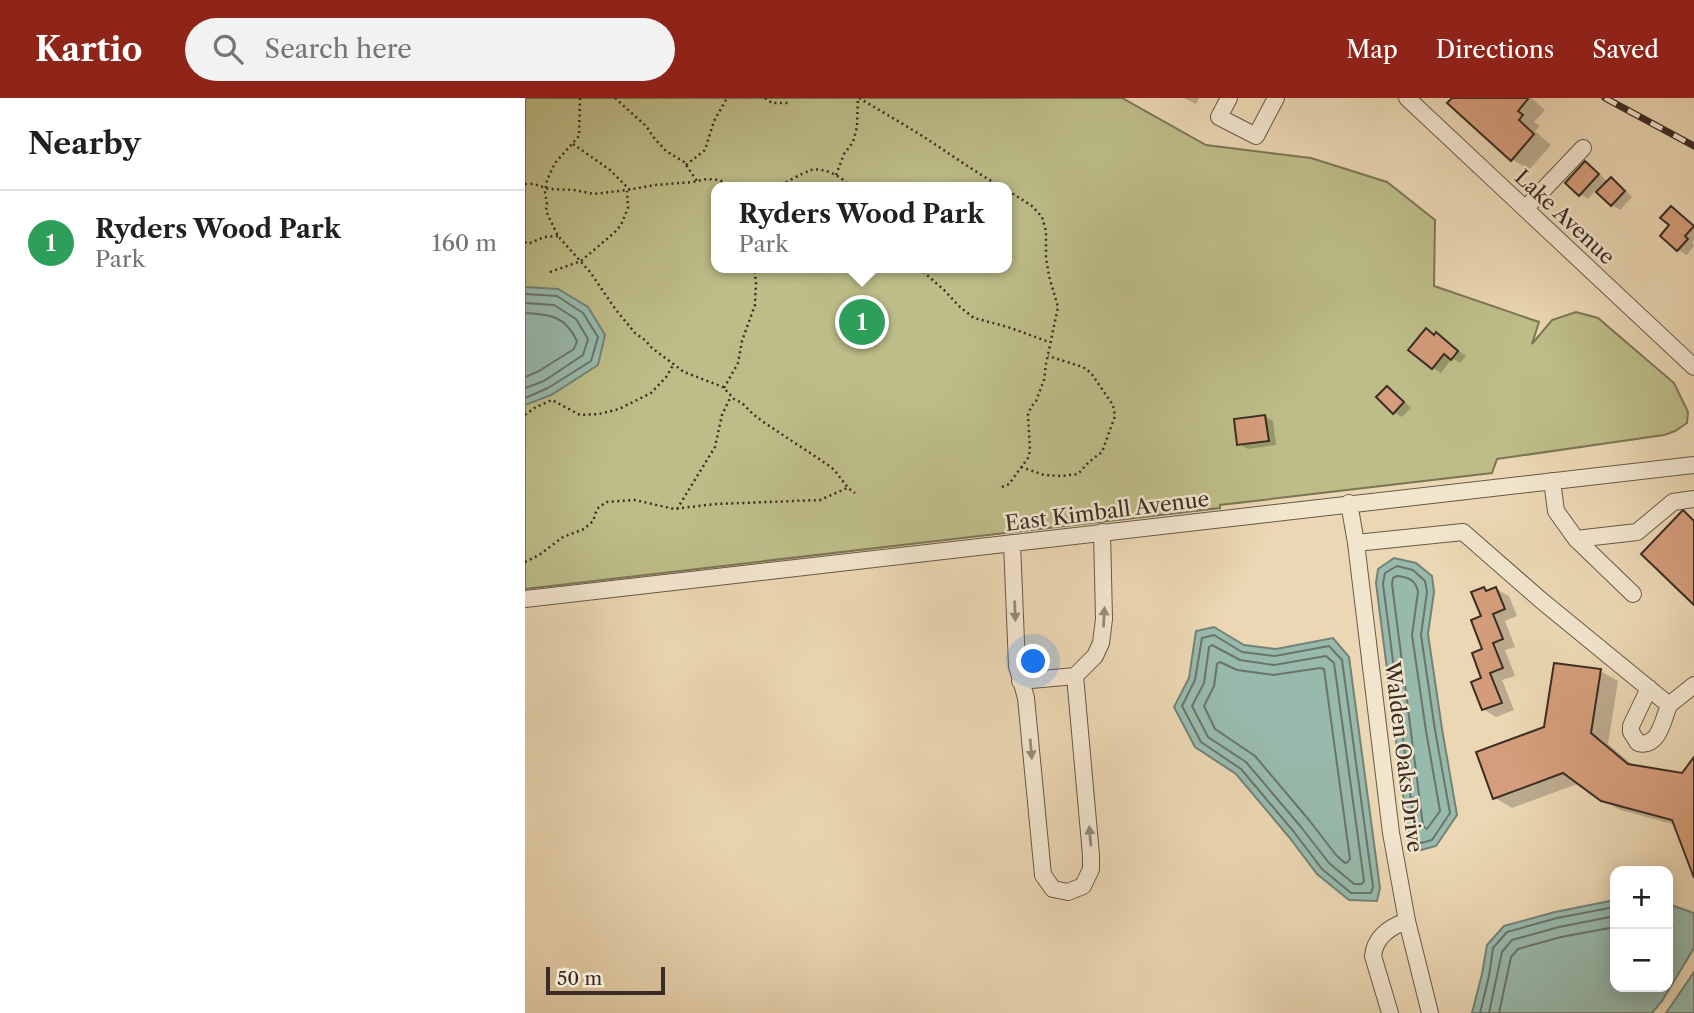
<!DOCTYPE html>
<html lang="en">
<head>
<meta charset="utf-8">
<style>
	:root { --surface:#fff; --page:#f2f2f2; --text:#202124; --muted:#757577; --line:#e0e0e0; --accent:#8f2418 }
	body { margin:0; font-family:"Libre Caslon Text",serif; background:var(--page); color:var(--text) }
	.controls { position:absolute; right:21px; bottom:21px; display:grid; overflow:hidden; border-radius:14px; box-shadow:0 4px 18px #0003 }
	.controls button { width:63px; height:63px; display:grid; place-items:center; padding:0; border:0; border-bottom:2px solid var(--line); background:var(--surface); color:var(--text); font:35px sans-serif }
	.scale { position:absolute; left:21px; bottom:18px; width:119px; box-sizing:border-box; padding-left:7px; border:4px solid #3b2d25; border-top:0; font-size:19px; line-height:24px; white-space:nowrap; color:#3b2d25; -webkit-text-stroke:5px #f2e5ce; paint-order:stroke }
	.you { position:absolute; left:509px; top:564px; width:24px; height:24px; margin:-18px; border:5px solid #fff; border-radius:50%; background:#1a73e8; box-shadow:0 0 0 10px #1a73e833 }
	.badge { display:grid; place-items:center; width:46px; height:46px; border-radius:50%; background:var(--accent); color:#fff; font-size:23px; font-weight:700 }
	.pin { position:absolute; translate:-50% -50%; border:4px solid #fff; box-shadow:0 2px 7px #0006 }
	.popup { position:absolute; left:186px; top:84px; width:301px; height:91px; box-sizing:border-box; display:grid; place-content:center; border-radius:14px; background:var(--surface); filter:drop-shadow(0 2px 5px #0005); font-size:23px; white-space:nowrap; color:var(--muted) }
	.popup b { font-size:26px; color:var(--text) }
	.popup::after { content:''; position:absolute; left:50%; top:100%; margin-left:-14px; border:14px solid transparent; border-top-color:var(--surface) }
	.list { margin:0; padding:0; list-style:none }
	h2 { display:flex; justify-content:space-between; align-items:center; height:91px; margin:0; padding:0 28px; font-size:30px }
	h2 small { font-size:23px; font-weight:400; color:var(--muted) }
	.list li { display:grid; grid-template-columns:46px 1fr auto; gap:21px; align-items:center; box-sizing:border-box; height:105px; padding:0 28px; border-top:2px solid var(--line) }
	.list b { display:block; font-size:26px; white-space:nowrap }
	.list p { margin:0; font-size:23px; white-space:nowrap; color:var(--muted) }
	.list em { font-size:23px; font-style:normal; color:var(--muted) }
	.icon { flex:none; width:38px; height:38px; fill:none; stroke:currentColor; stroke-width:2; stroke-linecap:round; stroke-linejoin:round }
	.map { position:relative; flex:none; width:1169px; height:915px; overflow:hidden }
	header { display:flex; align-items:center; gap:42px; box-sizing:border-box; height:98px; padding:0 35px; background:var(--accent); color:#fff }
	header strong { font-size:33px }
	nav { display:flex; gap:38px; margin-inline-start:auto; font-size:24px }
	.search { width:490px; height:63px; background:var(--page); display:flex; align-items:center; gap:18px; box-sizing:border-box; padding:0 24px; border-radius:38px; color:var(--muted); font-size:26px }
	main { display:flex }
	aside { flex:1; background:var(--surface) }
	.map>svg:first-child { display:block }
	.green { fill:#bdbd88; stroke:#7c7556; stroke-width:2; fill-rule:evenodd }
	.water { fill:#98baad; stroke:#738277; stroke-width:2 }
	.shadow { fill:#0003 }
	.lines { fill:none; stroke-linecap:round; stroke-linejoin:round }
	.shore { stroke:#6a7469; stroke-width:2 }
	.building { fill:#d59d7b; stroke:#3b2d25; stroke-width:2 }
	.minor-casing { stroke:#675848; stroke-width:18 }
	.path { stroke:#3b2d25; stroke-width:2.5; stroke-dasharray:2 3.5; stroke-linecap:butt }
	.minor { stroke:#f2e5ce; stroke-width:16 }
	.rail-casing { stroke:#3b2d25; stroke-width:7 }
	.rail { stroke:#f2e5ce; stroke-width:4.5; stroke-dasharray:13; stroke-linecap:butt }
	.oneway { fill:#96897a }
	.labels { text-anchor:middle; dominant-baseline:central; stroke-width:5; stroke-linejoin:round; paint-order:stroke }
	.street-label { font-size:21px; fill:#3b2d25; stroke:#f2e5ce }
</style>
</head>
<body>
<header>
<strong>Kartio</strong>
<div class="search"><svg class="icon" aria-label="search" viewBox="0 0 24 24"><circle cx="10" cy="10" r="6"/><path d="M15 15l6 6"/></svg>Search here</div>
<nav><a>Map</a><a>Directions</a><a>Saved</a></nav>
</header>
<main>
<aside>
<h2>Nearby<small></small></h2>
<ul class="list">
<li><span class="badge" style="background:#2e9e5b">1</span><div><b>Ryders Wood Park</b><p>Park</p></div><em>160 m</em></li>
</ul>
</aside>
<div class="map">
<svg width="1169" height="915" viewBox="0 0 1169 915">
	<rect width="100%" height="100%" fill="#ebd7b3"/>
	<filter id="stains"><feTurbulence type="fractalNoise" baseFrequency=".00286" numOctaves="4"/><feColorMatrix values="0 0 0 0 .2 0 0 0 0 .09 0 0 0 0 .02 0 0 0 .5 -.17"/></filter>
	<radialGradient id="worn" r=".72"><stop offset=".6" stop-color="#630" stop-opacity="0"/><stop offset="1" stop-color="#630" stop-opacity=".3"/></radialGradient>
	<path class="green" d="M0,0H597L681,47L786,60L862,84L910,122L909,188L1014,224L1007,246L1027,222L1051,214L1073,220L1149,285L1163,314L1162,325L1150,333L1139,337L972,361L967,375L695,407V410L0,491ZM192,89H482V170H192Z"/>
	<path class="water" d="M0,189L33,191L63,209L80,237L73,267L26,297L0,307Z
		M869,460L891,465L907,478L909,494L903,536L917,631L932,717L911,748L892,753L884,743L851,485L853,471Z
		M689,529L719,547L751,551L808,540L824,559L855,790L852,803L824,802L792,776L764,739L711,676L670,649L649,609L664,580L671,533Z
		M1090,802V889H1143V806L1169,815V850L1137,903L1127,915H947L957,876L962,847L979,828L1030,814Z
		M1169,874V915H1141Z"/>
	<path class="shadow" d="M659,0H674L671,6Z
		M929,0H1006L1020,12L1009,24L1015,28L1010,33L1026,47L1004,72L987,61Z
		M1060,66L1068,70L1083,84L1086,81L1094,86L1107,99L1095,112L1087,107L1071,92L1063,101L1055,96Z
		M1146,110L1154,115L1169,128V142L1167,144L1169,148L1162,157L1153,152L1137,138L1147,127Z
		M912,237L941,258L935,265L927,260L916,275L908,270Z
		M862,290L871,295L886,310L877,319L869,314Z
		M739,318L748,323L751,347L723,351L714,346Z
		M959,491L963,494L971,491L984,498L992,518L980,523L990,549L980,552L990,578L977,582L989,612L971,619L958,611Z
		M1075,573L1093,583L1083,646L1110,669L1157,677L1169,661V775L1151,727L1095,712L1077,701L1055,685L987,710L970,700L1021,630Z"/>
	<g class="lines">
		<path class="shore" d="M0,196L32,198L58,215L73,239L66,263L23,290L0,300
			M0,205L29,207L51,221L63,241L58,257L19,283L0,290
			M0,215C25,216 40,218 52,243L49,251L14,273L0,279
			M872,468L888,472L900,483L902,494L896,537L910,632L925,715L907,742L896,745L891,740L858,486L860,475Z
			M872,478C883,479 891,482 893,494L887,537L901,633L915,713L902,731L898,728L867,486L868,480Z
			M689,537L717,554L750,558L804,548L817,562L848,789L846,795H826L797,771L769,734L716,671L676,644L657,608L670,582L677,540Z
			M687,547L715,562L749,567L801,558L809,565L839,783L837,786H829L804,765L776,729L721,664L683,639L667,608L679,585L684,549Z
			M695,564L712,572L748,577L795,570L799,571L825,761L823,764L820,765L811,757L784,722L730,658L690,631L679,608L689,588L692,566Z
			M955,915L964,878L968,850L982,834L1032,820L1090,809
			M964,915L977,854L987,842L1034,829L1090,818
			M974,915L986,859L993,851L1036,839L1090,829"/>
	</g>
	<path class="building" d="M927,0H1002L1003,1L993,13L998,17L994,22L1009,36L986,63L922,5Z
		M1060,63L1074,76L1054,98L1040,85Z
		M1086,79L1100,93L1086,108L1071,94Z
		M1146,108L1169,128L1160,138L1163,141L1152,153L1135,138L1144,127L1135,120Z
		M901,230L909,237L911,234L933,253L926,262L919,256L907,271L883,252Z
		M862,288L879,304L868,316L851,299Z
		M740,317L744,343L712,347L709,321Z
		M1158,412L1169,423V507L1116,456Z
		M959,489L961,493L971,489L980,511L968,516L978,541L968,545L978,570L965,575L977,605L957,612L946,584L956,580L947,555L957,551L946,522L956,518L946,494Z
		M1029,565L1076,571L1066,635L1103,666L1157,675L1169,659V780L1147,722L1076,703L1038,675L968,701L951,654L1019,629Z"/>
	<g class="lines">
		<defs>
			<path id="minor" d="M704,0L694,19L731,38L751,0
				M882,0L1169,269
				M1000,111L1058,50
				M1027,383L1031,413L1051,441L1112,434L1148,404L1169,401
				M824,405L831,445L866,735L882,823L905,915
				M1051,441L1108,496
				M487,445L492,568L501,600L518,777L528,791L543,794L558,788L566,771V757L550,578
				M831,445L938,434L1017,503L1144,607L1169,587
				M0,501L1169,367
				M495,583L550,578L570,558L576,545L579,521L577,434
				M1124,590L1106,628V634L1113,645C1134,650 1138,622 1144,607
				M865,915L848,858C850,839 864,829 882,823"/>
		</defs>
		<use href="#minor" class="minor-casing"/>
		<path class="path" d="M55,0L54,38L30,65L22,82L20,94L22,106L21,113L33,138L65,174L91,212L110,235L120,242L127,250L159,274L198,289L209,301L217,305L228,316L237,323C259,338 281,352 303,367C314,374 318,388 330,395
			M90,0L121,28L130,41L141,53L159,64L172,83
			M240,0L247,5H264
			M334,0C359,15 384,29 408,45C431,60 453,76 477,89
			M48,46L85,72L105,92
			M161,67L180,52L189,23L202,0
			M311,77L319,56L328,44L332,29L333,0
			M0,86H9L24,91L49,92L69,96L102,92L130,87L168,84L182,81L195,82L205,89
			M251,89C261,85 277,75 286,72C300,69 317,79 326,89
			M0,144L3,146L19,139L33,138
			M394,170L419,192L435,209L449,220L483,229L524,244
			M25,174L56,163L90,134L96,127L103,110L102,93
			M199,290L213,265L217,243L230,207L231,184L229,170
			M0,317L11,309L27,302L55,317L74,316L94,311L126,295L142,278L148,267
			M496,369L519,377L536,378L553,376L564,364L577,354L590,318L588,307L566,275L558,269L523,258
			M477,389L484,386L503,360L505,353L503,317L506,309L511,303L519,282L521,266L533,209L524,178L521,159V133L517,119L507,108L482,92
			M152,411L190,349L197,317L206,298
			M0,464L14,457L38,439L59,431L68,423L72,411L81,404L110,402L149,411L190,406L295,402L322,390"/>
		<use href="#minor" class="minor"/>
		<defs>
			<path id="rail" d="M1080,0L1169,48"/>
		</defs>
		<use href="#rail" class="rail-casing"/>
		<use href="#rail" class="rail"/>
	</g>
	<defs><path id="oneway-solid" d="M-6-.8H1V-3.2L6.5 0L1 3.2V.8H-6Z" transform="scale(1.75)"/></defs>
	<g class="oneway">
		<use href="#oneway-solid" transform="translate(490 513) rotate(88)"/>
		<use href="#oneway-solid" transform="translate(579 519) rotate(-87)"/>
		<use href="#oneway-solid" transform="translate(506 651) rotate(85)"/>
		<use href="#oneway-solid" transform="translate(565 738) rotate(-95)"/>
	</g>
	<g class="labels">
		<g class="street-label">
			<text transform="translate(1040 119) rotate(43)">Lake Avenue</text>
			<text transform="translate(582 413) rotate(-7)">East Kimball Avenue</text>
			<text transform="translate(879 659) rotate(83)">Walden Oaks Drive</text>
		</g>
	</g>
	<rect width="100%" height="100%" filter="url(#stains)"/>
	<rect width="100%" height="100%" fill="url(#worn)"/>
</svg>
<div class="controls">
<button>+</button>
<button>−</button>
</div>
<div class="scale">50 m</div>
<div class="you"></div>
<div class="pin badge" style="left:337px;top:224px;background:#2e9e5b">1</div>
<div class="popup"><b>Ryders Wood Park</b>Park</div>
</div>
</main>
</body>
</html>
